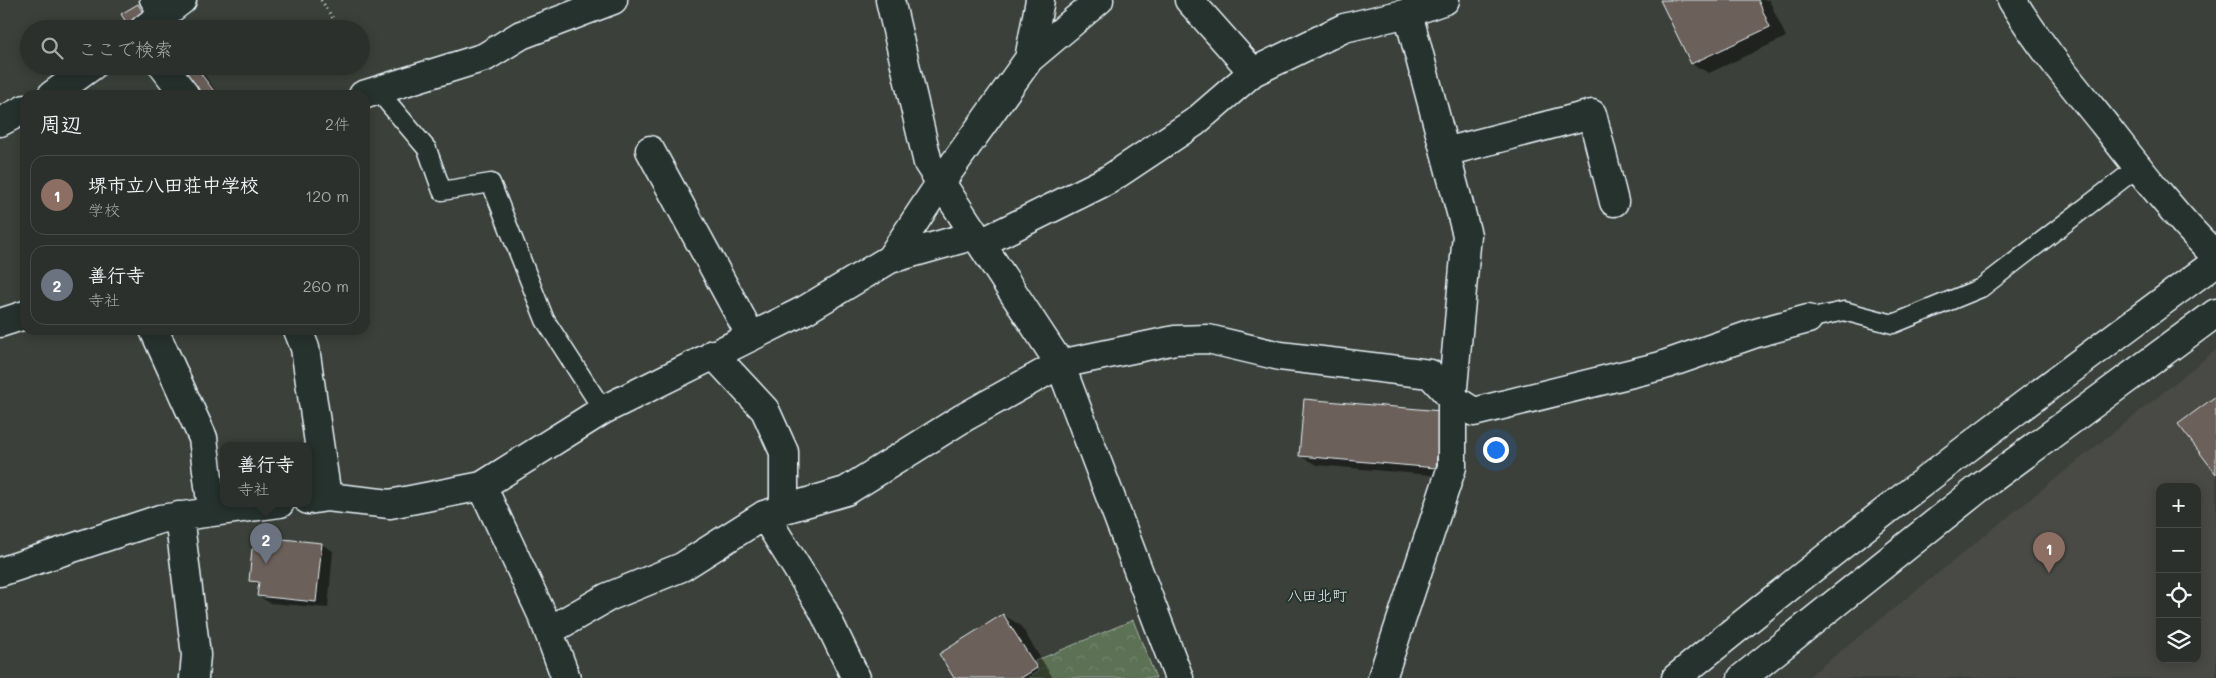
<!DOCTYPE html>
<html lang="ja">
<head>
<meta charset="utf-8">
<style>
	:root { --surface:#2c302c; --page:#343834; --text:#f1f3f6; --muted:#a6a9a9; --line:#484b48; --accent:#e69b98 }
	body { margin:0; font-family:Mali,"Klee One",sans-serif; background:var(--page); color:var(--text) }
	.controls { position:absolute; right:15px; bottom:15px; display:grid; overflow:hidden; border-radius:10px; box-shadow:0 2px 12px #0003 }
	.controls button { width:45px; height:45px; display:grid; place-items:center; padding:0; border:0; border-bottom:1px solid var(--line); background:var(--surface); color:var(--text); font:25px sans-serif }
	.you { position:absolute; left:1495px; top:449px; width:18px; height:18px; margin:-12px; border:4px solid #fff; border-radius:50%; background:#1a73e8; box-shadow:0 0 0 8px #1a73e833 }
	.badge { display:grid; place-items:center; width:32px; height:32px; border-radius:50%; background:var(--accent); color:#fff; font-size:16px; font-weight:700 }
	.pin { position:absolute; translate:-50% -41px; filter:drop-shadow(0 1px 2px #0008) }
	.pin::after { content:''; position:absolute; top:26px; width:18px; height:15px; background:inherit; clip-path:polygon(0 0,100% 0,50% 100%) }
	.popup { position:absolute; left:220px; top:442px; width:92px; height:65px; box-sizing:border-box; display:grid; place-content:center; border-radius:10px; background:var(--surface); filter:drop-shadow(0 1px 4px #0005); font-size:16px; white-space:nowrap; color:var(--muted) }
	.popup b { font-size:19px; color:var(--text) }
	.popup::after { content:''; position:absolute; left:50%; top:100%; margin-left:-10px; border:10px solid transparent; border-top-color:var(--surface) }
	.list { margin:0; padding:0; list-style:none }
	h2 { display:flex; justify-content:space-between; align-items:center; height:65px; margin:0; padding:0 20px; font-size:21px }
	h2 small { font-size:16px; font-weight:400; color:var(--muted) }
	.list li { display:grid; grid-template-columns:32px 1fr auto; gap:15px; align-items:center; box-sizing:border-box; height:80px; margin:0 10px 10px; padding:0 10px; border:1px solid var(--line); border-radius:15px }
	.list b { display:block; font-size:19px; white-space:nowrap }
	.list p { margin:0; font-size:16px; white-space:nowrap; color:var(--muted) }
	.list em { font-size:16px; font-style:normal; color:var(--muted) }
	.icon { flex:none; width:28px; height:28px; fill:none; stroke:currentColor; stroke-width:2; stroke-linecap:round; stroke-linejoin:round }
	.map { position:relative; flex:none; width:2216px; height:678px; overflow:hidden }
	.search { position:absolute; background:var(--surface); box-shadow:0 2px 12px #0003; left:20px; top:20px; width:350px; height:55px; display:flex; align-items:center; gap:12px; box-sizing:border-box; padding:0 18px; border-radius:28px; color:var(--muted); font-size:19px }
	.panel { position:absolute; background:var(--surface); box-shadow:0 2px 12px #0003; left:20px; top:90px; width:350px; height:245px; border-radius:15px }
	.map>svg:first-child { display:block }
	.built { fill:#4a4a44; fill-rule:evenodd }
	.park { fill:url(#park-crowns); stroke:#a2b1a6 }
	.shadow { fill:#0007 }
	.building { fill:#6c605a; stroke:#e8f1f8 }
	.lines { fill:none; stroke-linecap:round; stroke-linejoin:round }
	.lane-casing { stroke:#e8f1f8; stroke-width:21 }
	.street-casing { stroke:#e8f1f8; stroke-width:31 }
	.secondary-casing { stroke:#e8f1f8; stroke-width:31 }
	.path { stroke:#e8f1f8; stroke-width:3; stroke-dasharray:1 4; stroke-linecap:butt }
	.lane { stroke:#26332d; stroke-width:18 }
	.street { stroke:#26332d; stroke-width:28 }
	.secondary { stroke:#26332d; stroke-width:28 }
	.labels { text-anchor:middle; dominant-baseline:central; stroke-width:4; stroke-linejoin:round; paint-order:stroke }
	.neighbourhood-label { font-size:15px; fill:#e8f1f8; stroke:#26332d }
</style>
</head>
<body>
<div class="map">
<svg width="2216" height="678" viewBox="0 0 2216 678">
	<defs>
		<pattern id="park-crowns" width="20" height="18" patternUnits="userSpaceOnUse" patternTransform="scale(1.25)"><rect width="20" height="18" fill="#5d7154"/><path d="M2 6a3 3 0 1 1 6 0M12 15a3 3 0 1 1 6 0" fill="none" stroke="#74866d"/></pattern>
	</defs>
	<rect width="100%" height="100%" fill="#3b403a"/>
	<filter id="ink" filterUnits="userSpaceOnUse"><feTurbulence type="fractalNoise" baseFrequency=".02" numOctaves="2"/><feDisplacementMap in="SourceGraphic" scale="10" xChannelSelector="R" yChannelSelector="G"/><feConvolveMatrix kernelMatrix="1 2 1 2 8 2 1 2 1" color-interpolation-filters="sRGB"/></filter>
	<g filter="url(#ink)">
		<path class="built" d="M2216,350V678H1807ZM2160,487H2197V659H2160Z"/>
		<path class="park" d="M1133,620L1156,678H1028L1038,671L1035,661Z"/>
		<path class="shadow" d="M1662,0H1769L1786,37L1709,73L1692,64Z
			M176,66H198L219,95H197Z
			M1440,412L1453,477L1317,465L1300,456Z
			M321,544L333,551L328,608L270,603L258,596L259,585L250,580Z
			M1003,615L1020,625L1053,678H956Z"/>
		<path class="building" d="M1660,0H1758L1770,27L1691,64Z
			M138,4L145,16L129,27L121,14Z
			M174,66H195L217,95H195Z
			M2216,396V474L2178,424Z
			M1304,399L1441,411L1436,468L1299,456Z
			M263,537L322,543L316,602L257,596L259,582L249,581L252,549H262Z
			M1003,614L1037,668L1021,678H954L939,654Z"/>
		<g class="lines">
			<defs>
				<path id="lane" d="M149,0L159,16
					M379,92L427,149L442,191L491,183L545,320L603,410
					M1808,319L1844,311L1893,324L1981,288L2138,167"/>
				<path id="street" d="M1189,0L1253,72
					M2012,0C2039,45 2072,84 2105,125C2140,170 2175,216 2216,256
					M144,29L182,0
					M1029,59L1040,0
					M163,66L185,95
					M52,95L92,66
					M363,95L485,57L521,35L613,0
					M0,122L25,109
					M650,150L751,336
					M1445,152L1592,114L1614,202
					M981,243L1108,180L1195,122L1253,72L1344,28L1408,13L1445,0
					M890,259L941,182L1029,59L1099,0
					M0,323L25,315
					M154,330L203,438L212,510
					M298,330L305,348L327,497
					M713,354L765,410L784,452V509
					M482,486L544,619L566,678
					M308,500L327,497L390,504L482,486L603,410L805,310L890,259L975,235
					M764,515L822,608L856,678
					M179,516L196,655L194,678
					M0,572L160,519L280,503
					M549,631L608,597L682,567L764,515L846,491L963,418L1060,364L1175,340L1208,339L1280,356L1430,374L1452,398L1474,412L1661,366L1756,333L1808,319
					M1382,678L1452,467V398L1467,235L1408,13"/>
				<path id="secondary" d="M890,0L928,163L1060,364L1179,678
					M1676,678C1852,534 2032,397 2216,262
					M1742,678L1978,489L2216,313"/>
			</defs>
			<use href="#lane" class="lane-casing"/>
			<use href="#street" class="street-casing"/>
			<use href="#secondary" class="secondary-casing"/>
			<path class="path" d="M321,0L340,29"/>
			<use href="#lane" class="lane"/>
			<use href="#street" class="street"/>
			<use href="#secondary" class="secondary"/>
		</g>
	</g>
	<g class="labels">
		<g class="neighbourhood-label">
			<text x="1317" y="595">八田北町</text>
		</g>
	</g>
</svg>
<div class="controls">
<button>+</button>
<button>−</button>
<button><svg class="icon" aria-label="locate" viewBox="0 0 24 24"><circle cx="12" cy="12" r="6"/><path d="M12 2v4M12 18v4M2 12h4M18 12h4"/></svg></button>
<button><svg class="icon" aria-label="layers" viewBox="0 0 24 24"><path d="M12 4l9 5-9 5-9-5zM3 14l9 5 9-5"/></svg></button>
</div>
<div class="you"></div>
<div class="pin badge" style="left:2049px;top:573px;background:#8d6e63">1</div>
<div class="pin badge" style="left:266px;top:564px;background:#6b7280">2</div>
<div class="popup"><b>善行寺</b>寺社</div>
<div class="search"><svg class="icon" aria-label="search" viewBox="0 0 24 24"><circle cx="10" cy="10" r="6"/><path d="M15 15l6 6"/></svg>ここで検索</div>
<section class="panel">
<h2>周辺<small>2件</small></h2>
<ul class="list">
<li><span class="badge" style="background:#8d6e63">1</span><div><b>堺市立八田荘中学校</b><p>学校</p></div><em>120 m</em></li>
<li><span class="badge" style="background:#6b7280">2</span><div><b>善行寺</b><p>寺社</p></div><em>260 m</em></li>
</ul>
</section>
</div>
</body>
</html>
